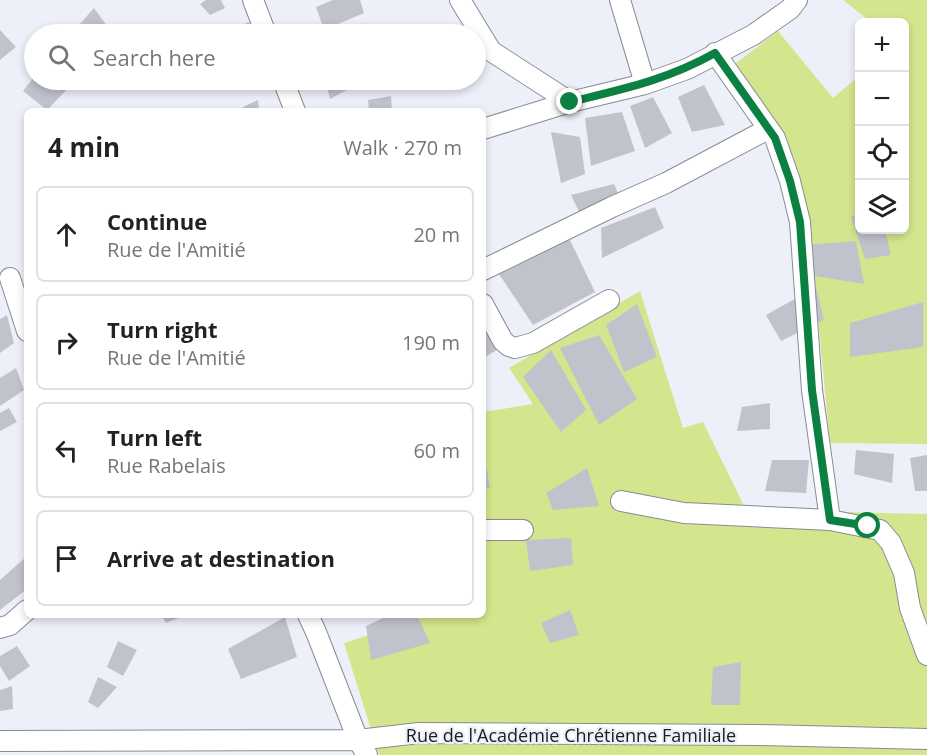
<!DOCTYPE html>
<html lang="en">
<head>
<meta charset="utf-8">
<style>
	:root { --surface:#fff; --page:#f2f2f2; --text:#222; --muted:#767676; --line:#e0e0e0 }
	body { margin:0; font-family:"Open Sans",sans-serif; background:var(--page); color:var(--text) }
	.controls { position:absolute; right:18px; top:18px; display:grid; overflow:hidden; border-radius:9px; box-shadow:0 3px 9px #0003 }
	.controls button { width:54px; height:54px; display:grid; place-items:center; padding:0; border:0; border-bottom:2px solid var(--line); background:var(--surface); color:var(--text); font:30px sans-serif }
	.stop { position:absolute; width:18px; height:18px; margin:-14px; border:4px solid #0b8043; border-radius:50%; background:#fff }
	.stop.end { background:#0b8043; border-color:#fff; box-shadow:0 2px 6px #0008 }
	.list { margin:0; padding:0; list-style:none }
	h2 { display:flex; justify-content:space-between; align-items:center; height:78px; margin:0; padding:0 24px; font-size:26px }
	h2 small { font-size:20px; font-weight:400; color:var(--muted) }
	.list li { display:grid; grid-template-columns:39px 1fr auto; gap:18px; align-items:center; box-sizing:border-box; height:96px; margin:0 12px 12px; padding:0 12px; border:2px solid var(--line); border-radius:9px }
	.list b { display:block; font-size:22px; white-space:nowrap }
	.list p { margin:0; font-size:20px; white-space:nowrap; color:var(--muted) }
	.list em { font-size:20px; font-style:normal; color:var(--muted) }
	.icon { flex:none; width:33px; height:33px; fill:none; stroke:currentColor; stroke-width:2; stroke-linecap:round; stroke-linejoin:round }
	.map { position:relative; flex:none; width:927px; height:755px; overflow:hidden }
	.search { position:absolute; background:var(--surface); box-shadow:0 3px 9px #0003; left:24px; top:24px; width:462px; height:66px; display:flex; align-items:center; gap:15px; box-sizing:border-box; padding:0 21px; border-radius:33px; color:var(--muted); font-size:22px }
	.panel { position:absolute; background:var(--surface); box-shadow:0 3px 9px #0003; left:24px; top:108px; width:462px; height:510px; border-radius:9px }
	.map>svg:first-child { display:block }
	.green { fill:#d4e68d }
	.building { fill:#c0c3cc }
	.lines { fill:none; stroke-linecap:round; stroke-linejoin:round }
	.minor-casing { stroke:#888b93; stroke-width:22 }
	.minor { stroke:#fff; stroke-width:20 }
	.route { stroke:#0b8043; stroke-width:8 }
	.labels { text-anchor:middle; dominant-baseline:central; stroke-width:4.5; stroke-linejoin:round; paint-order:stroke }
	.street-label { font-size:18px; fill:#1a1c1f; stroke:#edf0f8 }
</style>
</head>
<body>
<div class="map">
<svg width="927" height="755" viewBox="0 0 927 755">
	<rect width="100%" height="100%" fill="#edf0f8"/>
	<path class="green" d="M843,0H927V444L830,443L808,214L787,139L735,64L778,31L833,98L859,76L860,230H904V22H871Z
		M640,291L683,428L703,422L746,510L927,514V755H379L344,643L431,615H483V412L533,404L509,368Z"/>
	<path class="building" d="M206,0H221L225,8L210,15L200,4Z
		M333,0H360L364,13L324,30L316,7Z
		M94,8L113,34H71Z
		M249,22L252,34H220Z
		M366,23L368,34H346Z
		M0,30L16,47L0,60Z
		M34,77V80H76L47,110L23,91Z
		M325,80H365L330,99Z
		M704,85L725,125L692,132L678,97Z
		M391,96L392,111H369L368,100Z
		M653,97L672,133L645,148L630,106Z
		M258,100L259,111H244L243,107Z
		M622,112L635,151L591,166L585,118Z
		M551,132L580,137L585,174L561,183Z
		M614,184L619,196L581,216L571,195Z
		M655,207L664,228L602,258L601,228Z
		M860,212V230H885L891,255L865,259L851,217Z
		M568,236L595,292L533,325L499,274Z
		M856,241L864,284L808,275L804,245Z
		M816,287L824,320L781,341L766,315Z
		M923,302V347L850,357V323Z
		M637,304L657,357L624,372L606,325Z
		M483,313L502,347L483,358Z
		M7,315L14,343L0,353V319Z
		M599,335L637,399L599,425L560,348Z
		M551,350L586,410L561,432L523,377Z
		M16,368L24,390L0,406V378Z
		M770,403V429L737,431L742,407Z
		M9,408L17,422L0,431V413Z
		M483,448L490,488L483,489Z
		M856,450L894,454L892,483L854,474Z
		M927,455V491H915L910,458Z
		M772,460H809L806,493L765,491Z
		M587,468L599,506L553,510L546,493Z
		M571,538L573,565L530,571L526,540Z
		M27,556V589L0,610V580Z
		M570,610L579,635L550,643L541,623Z
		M161,615H186L166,623Z
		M389,615H417L430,643L371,660L366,626Z
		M285,617L297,657L241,679L228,649Z
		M118,641L137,650L123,676L107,667Z
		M17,646L30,666L9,681L0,666V656Z
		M741,662L740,705H711L713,667Z
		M98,677L117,687L98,708L88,702Z
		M12,686L13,709L0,711V690Z"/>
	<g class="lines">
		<defs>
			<path id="minor" d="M253,0L266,34
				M460,0L491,51L570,102
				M620,0L645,84
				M715,53L775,138L790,181L800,222L812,390L830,520L880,530L891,543L904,573L910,608L927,655
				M283,80L295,111
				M483,129L570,102L645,84L687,69L753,35L790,9L797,0
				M483,270L612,207L666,183L768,129
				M10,278L27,331
				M483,304L503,341L509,346L515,348L533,343L609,300
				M621,501L684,513L830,520
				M483,530H523
				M308,615L316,632L358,740L367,755
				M0,628L10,625L27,610
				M0,741L358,740L419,733L758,735L927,739"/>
		</defs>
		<use href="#minor" class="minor-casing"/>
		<use href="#minor" class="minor"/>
	</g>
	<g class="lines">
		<path class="route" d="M570,102C623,89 667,80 715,53L775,138L790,181L800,222L812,390L830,520L868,526"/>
	</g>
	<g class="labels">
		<g class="street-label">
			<text x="571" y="735">Rue de l'Académie Chrétienne Familiale</text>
		</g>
	</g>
</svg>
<div class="controls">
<button>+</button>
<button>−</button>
<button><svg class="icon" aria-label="locate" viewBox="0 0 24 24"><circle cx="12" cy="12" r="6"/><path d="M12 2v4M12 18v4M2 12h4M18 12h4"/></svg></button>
<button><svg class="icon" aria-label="layers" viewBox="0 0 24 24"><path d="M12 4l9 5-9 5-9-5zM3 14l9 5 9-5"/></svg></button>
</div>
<div class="stop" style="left:868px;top:526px"></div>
<div class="stop end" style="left:570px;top:102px"></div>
<div class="search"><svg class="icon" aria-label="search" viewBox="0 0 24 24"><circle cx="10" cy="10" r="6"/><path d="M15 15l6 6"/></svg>Search here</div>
<section class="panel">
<h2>4 min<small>Walk · 270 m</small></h2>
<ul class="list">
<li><svg class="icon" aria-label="ahead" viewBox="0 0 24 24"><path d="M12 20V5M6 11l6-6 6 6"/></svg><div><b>Continue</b><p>Rue de l'Amitié</p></div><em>20 m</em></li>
<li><svg class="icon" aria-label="right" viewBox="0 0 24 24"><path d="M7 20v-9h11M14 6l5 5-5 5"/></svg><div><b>Turn right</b><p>Rue de l'Amitié</p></div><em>190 m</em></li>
<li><svg class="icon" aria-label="left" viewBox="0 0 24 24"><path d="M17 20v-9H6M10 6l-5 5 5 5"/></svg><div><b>Turn left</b><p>Rue Rabelais</p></div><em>60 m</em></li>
<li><svg class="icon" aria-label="arrive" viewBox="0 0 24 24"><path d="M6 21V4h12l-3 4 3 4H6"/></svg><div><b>Arrive at destination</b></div></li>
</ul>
</section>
</div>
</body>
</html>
